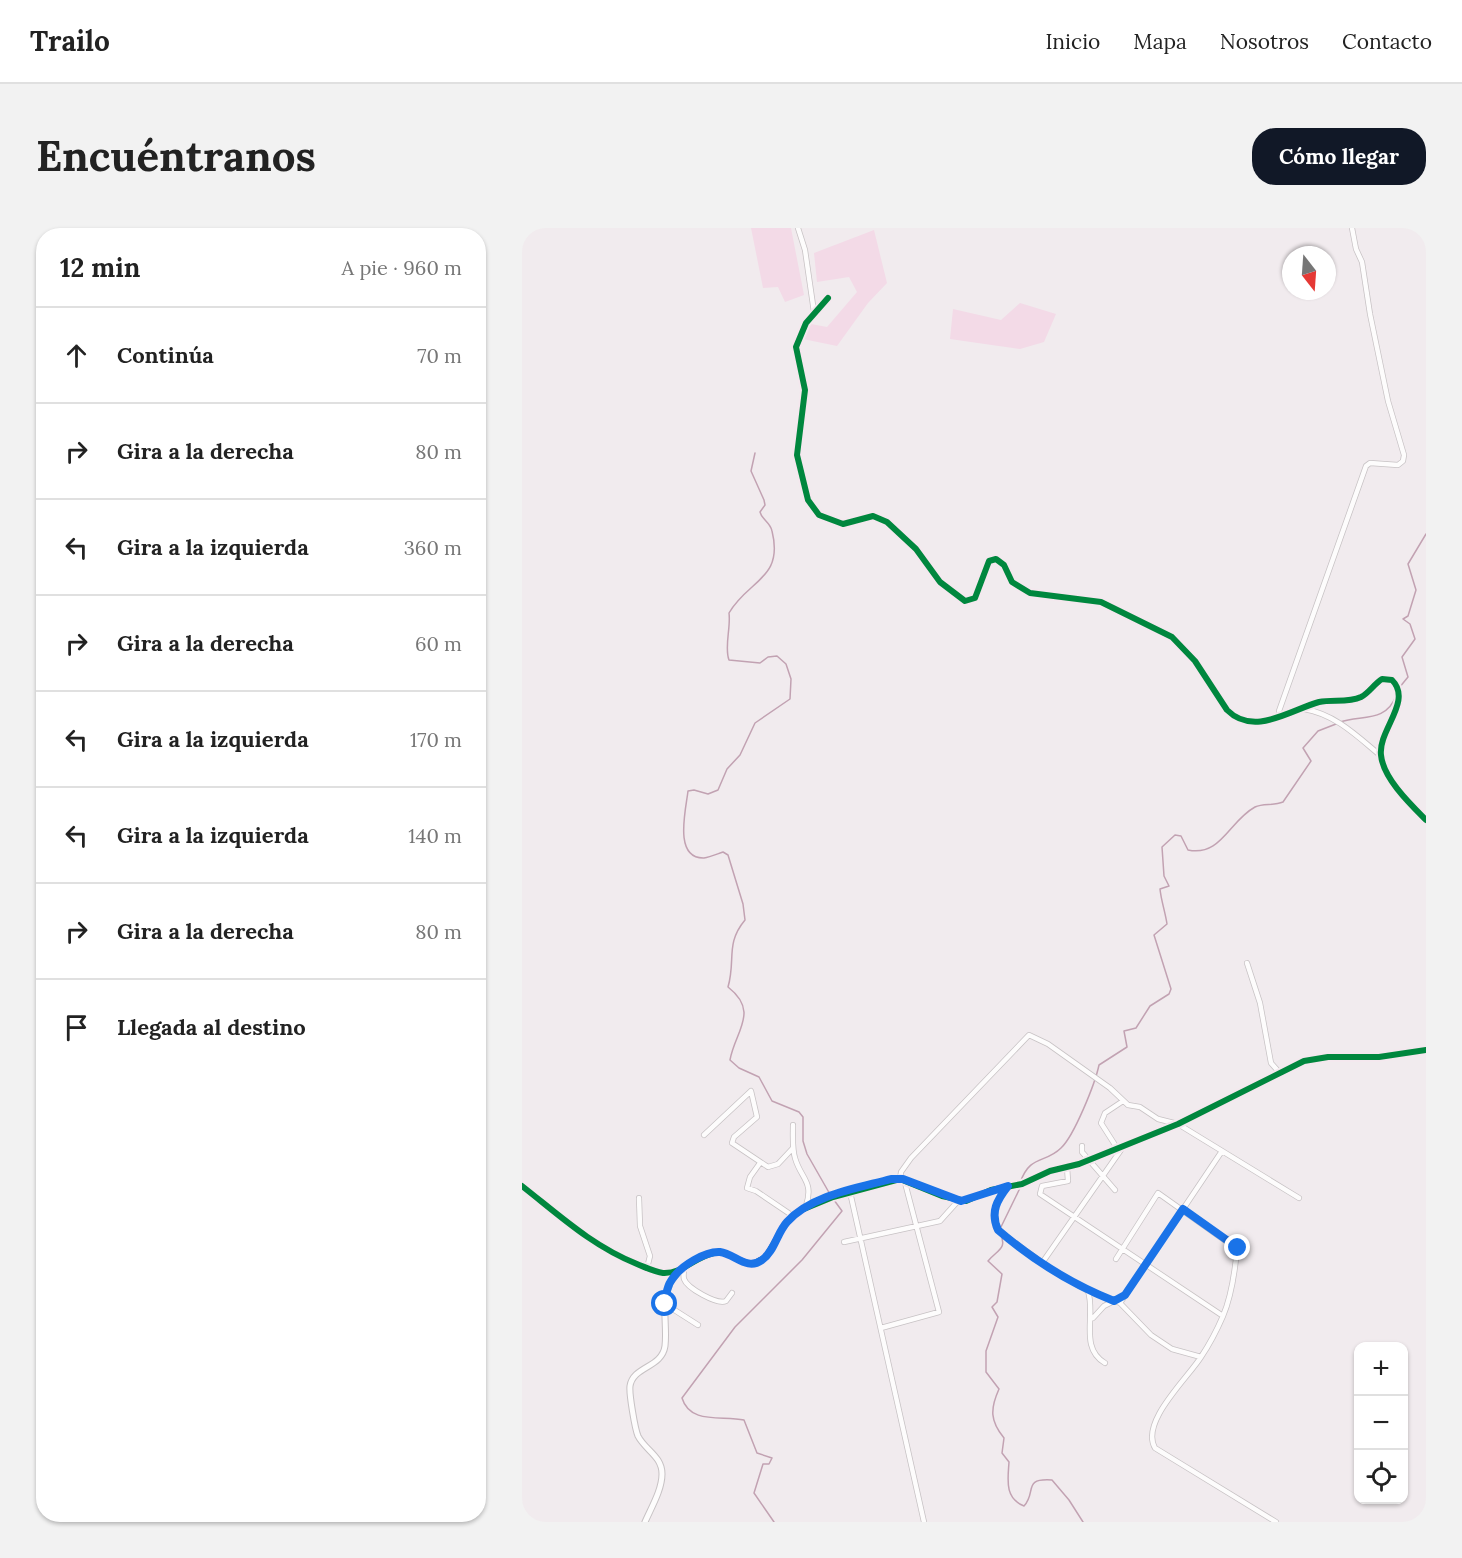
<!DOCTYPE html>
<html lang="es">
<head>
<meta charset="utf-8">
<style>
	:root { --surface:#fff; --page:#f2f2f2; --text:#222; --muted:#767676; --line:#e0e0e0; --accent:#111827 }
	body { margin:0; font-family:Lora,serif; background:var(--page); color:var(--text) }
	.controls { position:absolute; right:18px; bottom:18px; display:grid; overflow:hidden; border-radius:12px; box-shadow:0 2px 4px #0004 }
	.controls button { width:54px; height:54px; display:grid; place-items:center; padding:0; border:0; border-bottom:2px solid var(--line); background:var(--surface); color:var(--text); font:30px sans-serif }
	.compass { position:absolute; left:760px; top:18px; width:54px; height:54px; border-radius:50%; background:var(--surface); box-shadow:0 2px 4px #0004; rotate:163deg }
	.stop { position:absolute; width:18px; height:18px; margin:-14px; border:4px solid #1a73e8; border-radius:50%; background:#fff }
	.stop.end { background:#1a73e8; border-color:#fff; box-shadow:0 2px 6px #0008 }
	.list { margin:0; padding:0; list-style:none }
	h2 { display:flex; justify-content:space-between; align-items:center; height:78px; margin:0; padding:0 24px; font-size:26px }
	h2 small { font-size:20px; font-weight:400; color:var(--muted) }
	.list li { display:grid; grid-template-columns:39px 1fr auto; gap:18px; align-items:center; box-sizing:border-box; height:96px; padding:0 24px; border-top:2px solid var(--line) }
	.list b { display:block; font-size:22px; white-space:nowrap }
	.list em { font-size:20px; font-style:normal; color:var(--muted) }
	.icon { flex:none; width:33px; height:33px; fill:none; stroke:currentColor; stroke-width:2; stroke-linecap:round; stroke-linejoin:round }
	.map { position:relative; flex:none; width:904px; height:1294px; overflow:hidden; border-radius:24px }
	header { display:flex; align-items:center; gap:36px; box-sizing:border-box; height:84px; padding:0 30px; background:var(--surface); border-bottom:2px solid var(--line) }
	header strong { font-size:28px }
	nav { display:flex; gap:33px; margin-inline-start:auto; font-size:21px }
	.intro { display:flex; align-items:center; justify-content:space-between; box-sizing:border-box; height:144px; padding:0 36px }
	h1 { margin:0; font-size:42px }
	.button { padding:15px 27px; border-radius:24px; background:var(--accent); color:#fff; font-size:21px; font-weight:700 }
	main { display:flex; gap:36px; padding:0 36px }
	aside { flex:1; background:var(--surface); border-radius:24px; box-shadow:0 2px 4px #0004 }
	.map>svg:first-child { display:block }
	.green { fill:#f3dae7 }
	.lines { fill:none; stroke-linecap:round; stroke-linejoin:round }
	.stream { stroke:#c2a2b2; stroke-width:1.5 }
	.minor-casing { stroke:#c7c2c4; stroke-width:6 }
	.tertiary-casing { stroke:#c7c2c4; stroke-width:7 }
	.minor { stroke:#fdfcfc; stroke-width:4.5 }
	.tertiary { stroke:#fdfcfc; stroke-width:5 }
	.cycleway-casing { stroke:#f4e8ee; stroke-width:10 }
	.cycleway { stroke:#00873e; stroke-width:6 }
	.route { stroke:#1a73e8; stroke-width:8 }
</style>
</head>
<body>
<header>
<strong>Trailo</strong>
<nav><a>Inicio</a><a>Mapa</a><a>Nosotros</a><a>Contacto</a></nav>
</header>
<div class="intro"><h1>Encuéntranos</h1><a class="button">Cómo llegar</a></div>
<main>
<aside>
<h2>12 min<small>A pie · 960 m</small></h2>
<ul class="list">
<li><svg class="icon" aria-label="ahead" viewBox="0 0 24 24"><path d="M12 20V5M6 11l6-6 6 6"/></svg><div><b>Continúa</b></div><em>70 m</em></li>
<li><svg class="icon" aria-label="right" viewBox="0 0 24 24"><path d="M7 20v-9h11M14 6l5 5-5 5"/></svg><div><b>Gira a la derecha</b></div><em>80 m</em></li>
<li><svg class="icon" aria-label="left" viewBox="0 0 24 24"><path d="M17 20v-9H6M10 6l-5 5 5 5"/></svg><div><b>Gira a la izquierda</b></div><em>360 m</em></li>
<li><svg class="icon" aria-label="right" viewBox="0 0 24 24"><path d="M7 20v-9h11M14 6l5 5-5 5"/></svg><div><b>Gira a la derecha</b></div><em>60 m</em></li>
<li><svg class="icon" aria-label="left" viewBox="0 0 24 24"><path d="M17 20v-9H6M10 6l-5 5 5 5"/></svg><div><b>Gira a la izquierda</b></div><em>170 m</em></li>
<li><svg class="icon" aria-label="left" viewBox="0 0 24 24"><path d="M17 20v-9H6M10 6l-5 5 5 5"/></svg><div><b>Gira a la izquierda</b></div><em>140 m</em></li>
<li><svg class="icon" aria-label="right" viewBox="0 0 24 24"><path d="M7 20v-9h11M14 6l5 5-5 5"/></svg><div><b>Gira a la derecha</b></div><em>80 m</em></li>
<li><svg class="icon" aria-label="arrive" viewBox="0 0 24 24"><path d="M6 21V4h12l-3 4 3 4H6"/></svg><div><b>Llegada al destino</b></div></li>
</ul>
</aside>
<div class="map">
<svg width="904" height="1294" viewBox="0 0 904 1294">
	<rect width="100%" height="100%" fill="#f1ebee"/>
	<path class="green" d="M229,0H269L282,67L263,74L256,59L241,60Z
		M352,2L365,55L346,75L315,118L281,111L289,96L305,99L335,64L327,49L295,54L292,25Z
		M498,75L534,86L522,114L498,121L428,111L431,81L479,92Z"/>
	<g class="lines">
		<path class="stream" d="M233,225L229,243L242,272L243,277L238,284C240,292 248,294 250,303C262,351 226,352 207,385C209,400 202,419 207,432L238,435L246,429L255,428L264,436L269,451L268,471L233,495L218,527L205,541L196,562L186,566L172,562L166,563C164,581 151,631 182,630C188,629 195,626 201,624L206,627L221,676L223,692C203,716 214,732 206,759C238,784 213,803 208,832L217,840L237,849L250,873L277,884L281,889V913L285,926L309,968
			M877,460L886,449L880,429L893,411L888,396L881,391L886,388L894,362L886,336L904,306
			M818,494C841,487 864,494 874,468
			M498,955C508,926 523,936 539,920C552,908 573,856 577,837L605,819L602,803L614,800L628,778L647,766L649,761L632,707L645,696C643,683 639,672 638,661L647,658L642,648L640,619L653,607L659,608L666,622C699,629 707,593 733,579C741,575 752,578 761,574L789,533L781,520L796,503L814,496
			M478,1001L498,960
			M478,1005C486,1021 475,1022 466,1033L480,1046L475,1074L470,1079L476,1089L464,1123V1144L477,1161C468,1181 468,1193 482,1210L480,1225L487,1234C486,1251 482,1270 502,1278C515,1264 500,1250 530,1252L547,1272L561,1294
			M252,1294L232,1265L241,1236H247L250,1230L235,1225L222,1192C201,1187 168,1197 160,1170L213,1099L280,1032L320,983L312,972"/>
		<defs>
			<path id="minor" d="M276,0L283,22L292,84
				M306,70L284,95L274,119L283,162L275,227L286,272L297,287L321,296L351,288L365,294L394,321L418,354L443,373L453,370L467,333L474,331L482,337L490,354L508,365L579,374L650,409L673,433L705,482C732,509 768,482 797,474C810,471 826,475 839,469C847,465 852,456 860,451L870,452C891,473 856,502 859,527C861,550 888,576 904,592
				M782,481C813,486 835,508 859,528
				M758,490L757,483L844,238L848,235L876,237L881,233L882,227L866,173L848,86L840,34L834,21L830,0
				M725,735L738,775L749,835L757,844
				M271,897C271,907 270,920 273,930C279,951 292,953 284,978
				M182,907L229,863L235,889L212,909L210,915L246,939L256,936L271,920
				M560,918V924L593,962
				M595,920L579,895L583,885L601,873
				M238,935L228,949L225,960L234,963L271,988
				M545,939L546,953L520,958L518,966L701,1088
				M378,951L379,944L389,930L507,807L526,816L588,860L606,877L618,879L636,891L656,896L777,970
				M486,959C474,973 466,987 477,1003L533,1044L566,1063L598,1075L629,1107L650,1121L679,1129
				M328,964L402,1294
				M117,970L118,998L128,1028L125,1040
				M322,1014L418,993L436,973
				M594,1031L636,965L715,1021C713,1043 710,1067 701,1088C695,1102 687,1117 679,1129C665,1151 618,1194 633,1220L754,1294
				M520,1035L601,919
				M162,1040C162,1043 161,1048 162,1051C165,1060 195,1077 204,1073L210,1065
				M566,1063C574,1087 557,1120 583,1135
				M598,1075L700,923
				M143,1076L176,1097
				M571,1090L582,1078L602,1068
				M359,1100L417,1084L382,951"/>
			<path id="tertiary" d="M0,958C37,987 70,1018 115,1036C123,1039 132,1044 141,1045C161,1046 172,1029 192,1025C206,1022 217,1035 231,1036L244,1029L263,996L277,983L311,969L378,951L420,968L444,973L469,962L500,956L528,943L557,936L656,896L782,833L806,829H857L904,822
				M123,1294C129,1280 140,1262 140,1246C140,1228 123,1222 116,1208C113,1201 107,1166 108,1158C111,1138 140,1140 143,1118C146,1093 135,1064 157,1044"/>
		</defs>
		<use href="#minor" class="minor-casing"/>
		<use href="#tertiary" class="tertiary-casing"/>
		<use href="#minor" class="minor"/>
		<use href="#tertiary" class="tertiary"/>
		<defs>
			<path id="cycleway" d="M306,70L284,95L274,119L283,162L275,227L286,272L297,287L321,296L351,288L365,294L394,321L418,354L443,373L453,370L467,333L474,331L482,337L490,354L508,365L579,374L650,409L673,433L705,482C732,509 768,482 797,474C810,471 826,475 839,469C847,465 852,456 860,451L870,452C891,473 856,502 859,527C861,550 888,576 904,592
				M0,958C37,987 70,1018 115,1036C123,1039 132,1044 141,1045C161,1046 172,1029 192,1025C206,1022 217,1035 231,1036L244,1029L263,996L277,983L311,969L378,951L420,968L444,973L469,962L500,956L528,943L557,936L656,896L782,833L806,829H857L904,822"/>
		</defs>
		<use href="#cycleway" class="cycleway-casing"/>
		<use href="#cycleway" class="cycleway"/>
	</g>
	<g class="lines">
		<path class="route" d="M143,1076C144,1067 145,1057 151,1050C159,1038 183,1023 198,1024C213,1026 225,1043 240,1032C252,1024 255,1005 265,994C289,967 336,960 369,951H381L439,973L486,958C475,972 468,984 476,1002C511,1032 549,1056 592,1073L603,1067L661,981L716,1020"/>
	</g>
</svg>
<div class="controls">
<button>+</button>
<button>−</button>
<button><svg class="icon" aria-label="locate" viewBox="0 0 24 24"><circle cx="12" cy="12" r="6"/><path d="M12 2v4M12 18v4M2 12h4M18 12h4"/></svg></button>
</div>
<svg class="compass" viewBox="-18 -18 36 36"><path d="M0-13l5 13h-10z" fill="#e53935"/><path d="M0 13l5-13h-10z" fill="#767676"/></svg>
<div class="stop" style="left:143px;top:1076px"></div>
<div class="stop end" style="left:716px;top:1020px"></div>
</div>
</main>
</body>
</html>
